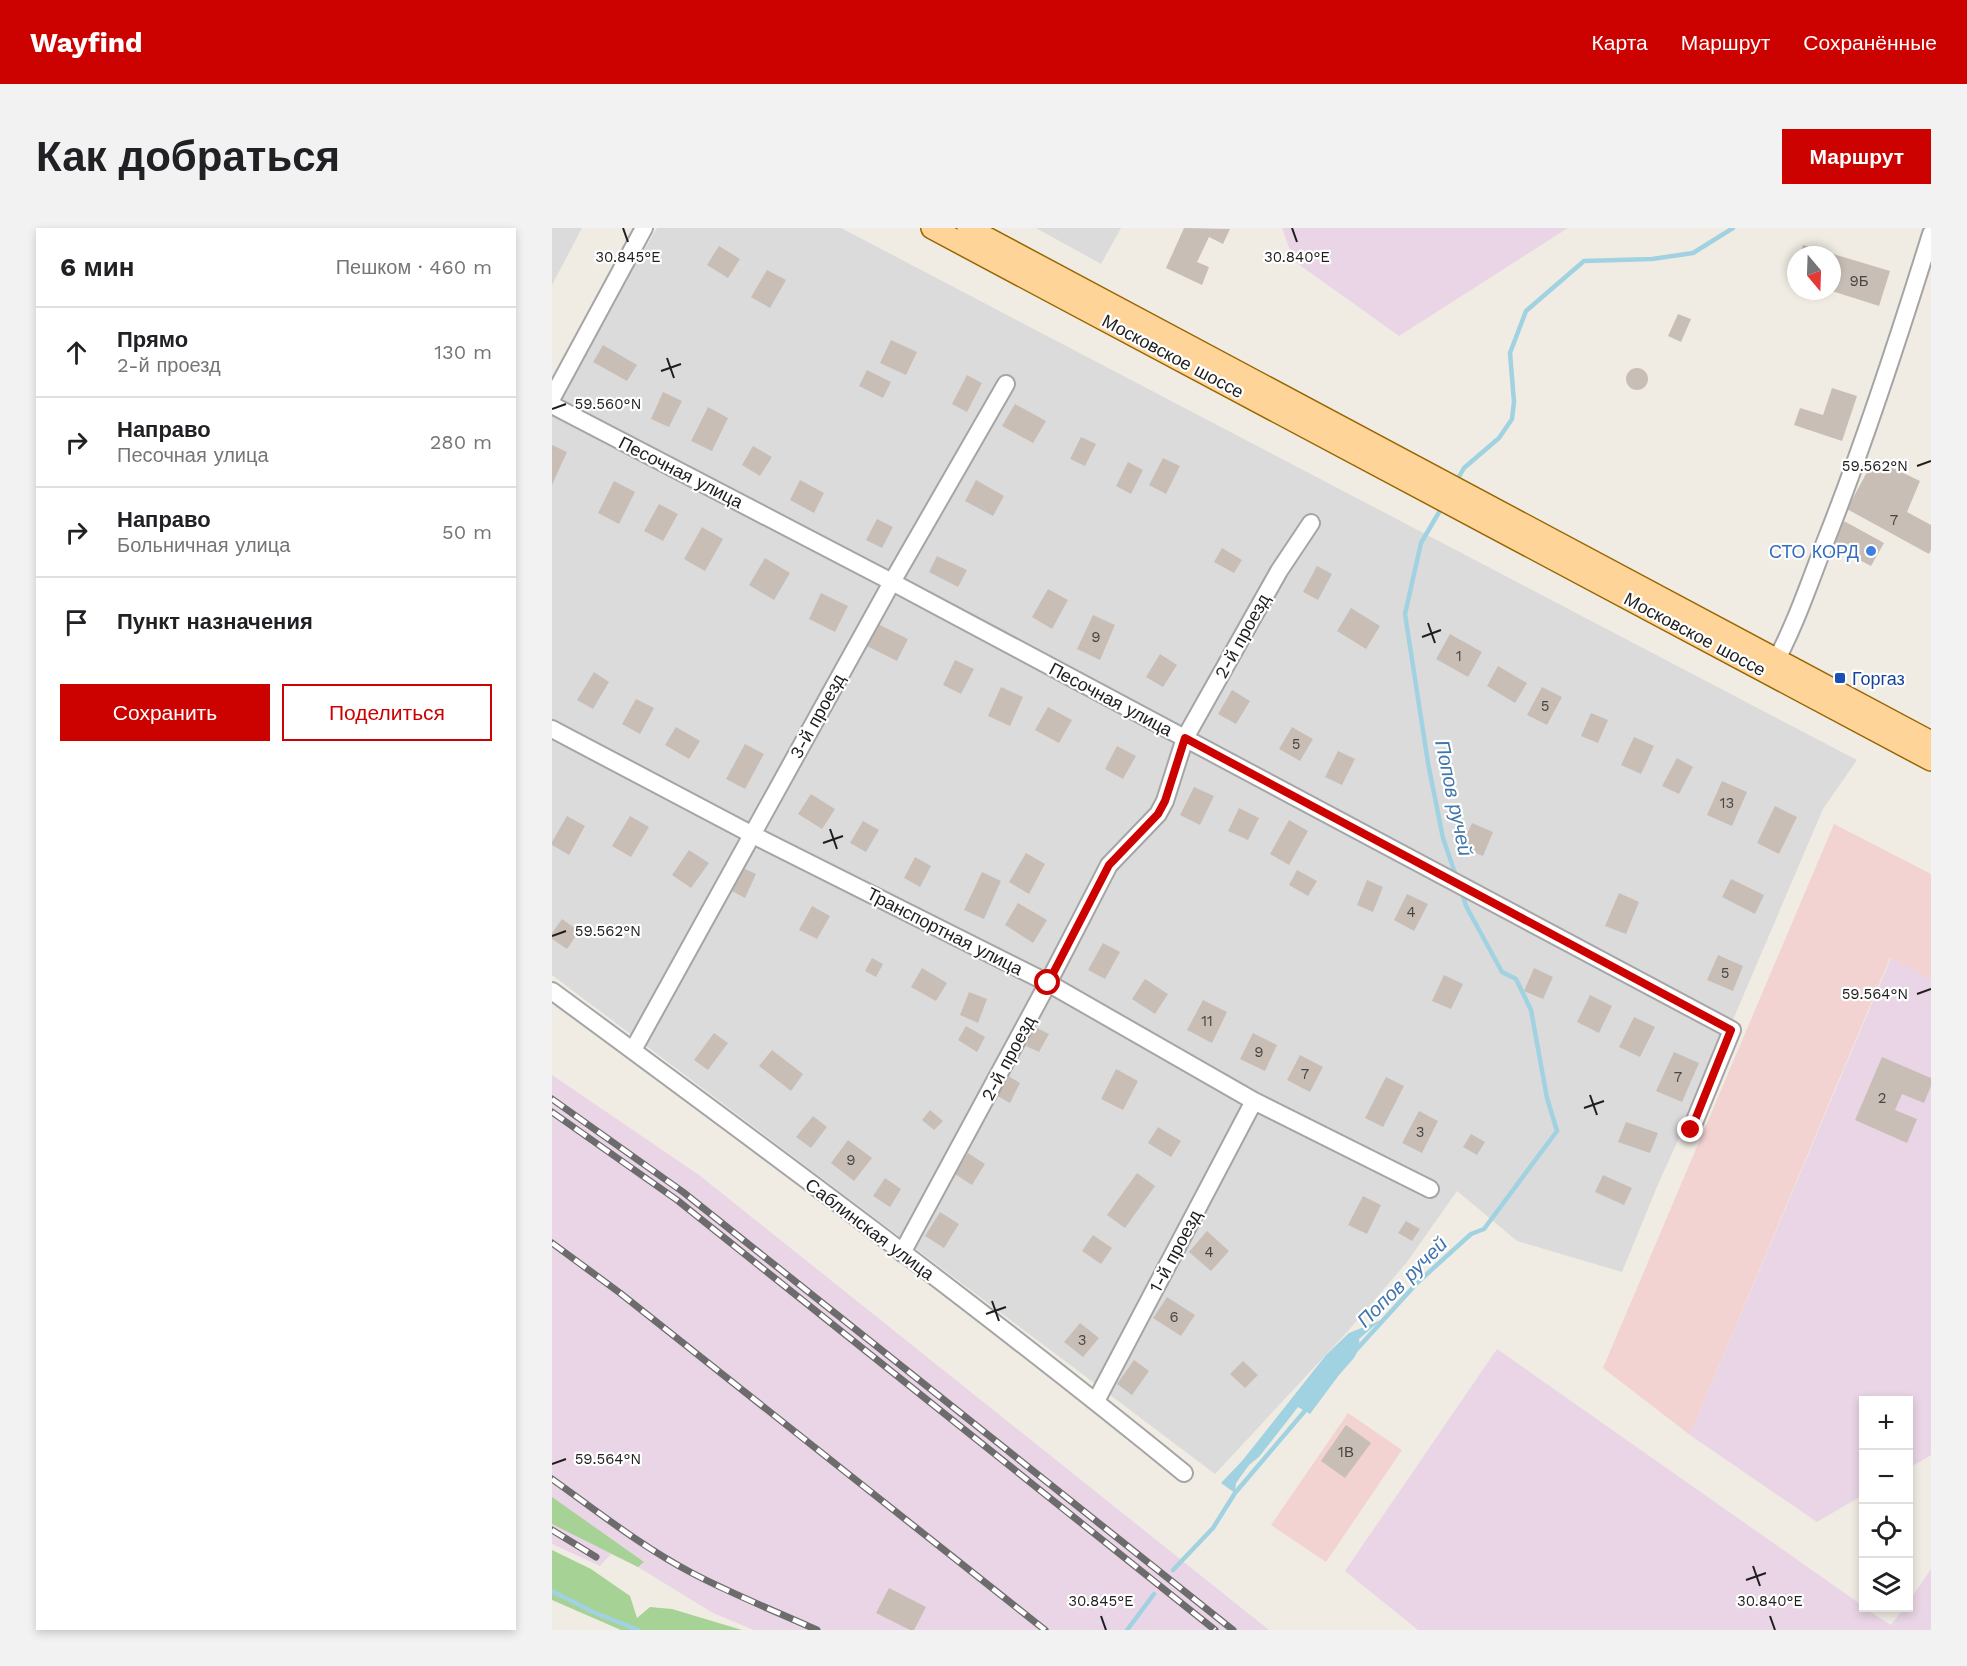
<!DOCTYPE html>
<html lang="ru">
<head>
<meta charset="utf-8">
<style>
	:root { --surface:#fff; --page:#f2f2f2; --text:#202124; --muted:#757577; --line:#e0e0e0; --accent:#cc0200 }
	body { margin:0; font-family:"Work Sans",sans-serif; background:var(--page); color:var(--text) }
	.controls { position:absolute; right:18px; bottom:18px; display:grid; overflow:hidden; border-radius:0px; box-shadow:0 3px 9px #0003 }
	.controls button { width:54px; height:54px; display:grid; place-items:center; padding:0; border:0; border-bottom:2px solid var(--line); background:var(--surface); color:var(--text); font:30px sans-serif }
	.compass { position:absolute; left:1235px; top:18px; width:54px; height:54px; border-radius:50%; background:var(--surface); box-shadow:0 3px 9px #0003; rotate:161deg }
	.stop { position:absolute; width:18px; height:18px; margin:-14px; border:4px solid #cc0200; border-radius:50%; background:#fff }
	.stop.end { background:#cc0200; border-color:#fff; box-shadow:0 2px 6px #0008 }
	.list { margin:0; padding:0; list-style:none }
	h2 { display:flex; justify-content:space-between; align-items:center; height:78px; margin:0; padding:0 24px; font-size:26px }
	h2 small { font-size:20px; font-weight:400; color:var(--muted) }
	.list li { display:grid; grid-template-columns:39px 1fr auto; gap:18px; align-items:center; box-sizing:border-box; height:90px; padding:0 24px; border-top:2px solid var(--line) }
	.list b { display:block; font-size:22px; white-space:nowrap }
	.list p { margin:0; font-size:20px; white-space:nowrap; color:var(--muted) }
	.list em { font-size:20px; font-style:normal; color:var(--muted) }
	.actions { display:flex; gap:12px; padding:18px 24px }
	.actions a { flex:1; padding:14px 0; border:2px solid var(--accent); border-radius:0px; text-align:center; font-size:21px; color:var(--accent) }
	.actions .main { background:var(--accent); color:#fff }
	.icon { flex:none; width:33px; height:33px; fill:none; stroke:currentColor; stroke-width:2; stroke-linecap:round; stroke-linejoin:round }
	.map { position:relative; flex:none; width:1379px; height:1402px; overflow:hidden; border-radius:0px }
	header { display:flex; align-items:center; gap:36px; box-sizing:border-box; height:84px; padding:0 30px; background:var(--accent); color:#fff }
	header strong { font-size:28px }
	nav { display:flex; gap:33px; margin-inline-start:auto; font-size:21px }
	.intro { display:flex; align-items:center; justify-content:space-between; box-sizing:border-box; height:144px; padding:0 36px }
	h1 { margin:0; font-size:42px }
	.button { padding:15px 27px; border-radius:0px; background:var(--accent); color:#fff; font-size:21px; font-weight:700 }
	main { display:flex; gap:36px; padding:0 36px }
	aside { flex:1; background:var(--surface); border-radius:0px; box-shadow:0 3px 9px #0003 }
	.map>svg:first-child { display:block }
	.residential { fill:#dcdbdb }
	.commercial { fill:#f2d3d1 }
	.industrial { fill:#e9d5e5 }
	.forest { fill:#a7d295 }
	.water { fill:#a1d2e1 }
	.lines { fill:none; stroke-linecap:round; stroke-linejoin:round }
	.stream { stroke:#a1d2e1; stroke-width:4.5 }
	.building { fill:#c8beb6 }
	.minor-casing { stroke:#a5a5a5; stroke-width:20 }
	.major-casing { stroke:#986700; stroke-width:24 }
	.minor { stroke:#fff; stroke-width:16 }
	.major { stroke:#ffd499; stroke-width:21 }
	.rail-casing { stroke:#6c6c6c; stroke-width:7 }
	.rail { stroke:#fff; stroke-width:4.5; stroke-dasharray:14; stroke-linecap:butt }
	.route { stroke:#cc0200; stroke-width:8 }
	.ticks { fill:none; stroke:#1e1e1e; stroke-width:2 }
	.shop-dot { fill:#3f7fe0; stroke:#fff; stroke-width:2 }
	.transit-dot { fill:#1a4fb4; stroke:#fff; stroke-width:2 }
	.labels { text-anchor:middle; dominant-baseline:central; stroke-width:4.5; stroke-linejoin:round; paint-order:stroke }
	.number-label { font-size:15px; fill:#484644 }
	.street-label { font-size:18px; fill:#1e1e1e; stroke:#fff }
	.shop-label { font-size:18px; fill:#366cbe; stroke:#fff; text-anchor:end }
	.transit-label { font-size:18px; fill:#164399; stroke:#fff; text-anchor:start }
	.water-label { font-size:20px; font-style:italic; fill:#4176ac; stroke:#fff }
	.ticks-label { font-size:15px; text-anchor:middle; fill:#1e1e1e; stroke:#fff; stroke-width:4.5; stroke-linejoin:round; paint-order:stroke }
</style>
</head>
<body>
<header>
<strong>Wayfind</strong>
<nav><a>Карта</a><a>Маршрут</a><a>Сохранённые</a></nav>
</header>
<div class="intro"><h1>Как добраться</h1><a class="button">Маршрут</a></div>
<main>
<aside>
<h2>6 мин<small>Пешком · 460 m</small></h2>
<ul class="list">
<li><svg class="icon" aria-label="ahead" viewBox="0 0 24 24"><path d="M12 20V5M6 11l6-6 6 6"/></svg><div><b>Прямо</b><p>2-й проезд</p></div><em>130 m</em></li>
<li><svg class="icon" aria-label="right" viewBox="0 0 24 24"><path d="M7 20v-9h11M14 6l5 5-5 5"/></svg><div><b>Направо</b><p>Песочная улица</p></div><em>280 m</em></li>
<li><svg class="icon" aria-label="right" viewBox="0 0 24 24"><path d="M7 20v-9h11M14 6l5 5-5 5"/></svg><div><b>Направо</b><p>Больничная улица</p></div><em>50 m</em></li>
<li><svg class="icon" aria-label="arrive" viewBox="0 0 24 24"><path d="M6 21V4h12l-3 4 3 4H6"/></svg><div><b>Пункт назначения</b></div></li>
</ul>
<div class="actions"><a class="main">Сохранить</a><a>Поделиться</a></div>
</aside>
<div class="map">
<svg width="1379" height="1402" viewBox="0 0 1379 1402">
	<rect width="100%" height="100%" fill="#f0ece3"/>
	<path class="residential" d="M0,0H30L0,57Z
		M105,0H289L1305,532L1271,581L1183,787L1107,954L1070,1044L965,1013L905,963L855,1034L796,1103L663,1246L0,747V178Z
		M484,0H569L549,36Z"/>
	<path class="commercial" d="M1282,596L1379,646V751L1338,730L1138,1207L1051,1140Z
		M796,1185L850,1222L774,1334L719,1297Z"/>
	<path class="industrial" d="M730,0H1016L847,108L742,33Z
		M1339,730L1379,751V1227L1357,1240L1356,1172H1312L1311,1267L1265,1294L1138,1207Z
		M0,847L147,947L717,1402H202L161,1385L86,1339L59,1326L48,1338L0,1316Z
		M945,1121L1311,1378L1312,1380L1339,1397L1352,1380H1356L1357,1373L1379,1341V1402H866L793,1343Z"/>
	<path class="forest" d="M0,1269L92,1334L86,1339L0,1296Z
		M0,1322L39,1341L78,1368L85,1390L98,1379L120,1381L190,1402H69L0,1372Z"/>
	<path class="water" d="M829,1092L807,1111L808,1119L802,1130L787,1147L758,1186L746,1179L707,1229L697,1237L684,1255L683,1265L669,1255L690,1233L774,1127L797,1105Z"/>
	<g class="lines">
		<path class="stream" d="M904,254L912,240L947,210L960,191L962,174L958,125L974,83L1032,33L1100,31L1141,25L1181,0
			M890,279L869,315L853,386L876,535L891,610L904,648
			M805,1121L865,1055L919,1006L932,1001L1005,903L995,870L979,782L964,751L950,744L914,678L909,662
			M621,1342L661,1300L683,1265L757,1178
			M0,1363L41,1384L86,1402
			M575,1402L602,1366"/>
	</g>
	<path class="building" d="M632,0L678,1L671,16L657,9L645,34L657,39L650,57L614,40Z
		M1251,17L1338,43L1327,78L1280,63V27H1248Z
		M167,18L188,31L176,50L155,37Z
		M215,42L234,52L218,80L199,69Z
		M1126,86L1139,91L1129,114L1116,108Z
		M339,112L365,124L354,147L328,135Z
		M51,117L85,137L75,153L41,134Z
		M1074 151a11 11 0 1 1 22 0a11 11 0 1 1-22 0Z
		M315,142L339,154L331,170L307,158Z
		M415,147L430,155L415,184L400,176Z
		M1280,160L1305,168L1290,213L1242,197L1248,180L1271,187Z
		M111,164L130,173L117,199L99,191Z
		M463,176L494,193L481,215L450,198Z
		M156,179L176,190L160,223L139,213Z
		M529,209L544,216L533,238L518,231Z
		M0,217L15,224L0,257Z
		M201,218L220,229L208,248L190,237Z
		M611,230L628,238L614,266L597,257Z
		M1322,231L1368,253L1355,284L1379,297V322L1377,326L1295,281Z
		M576,234L591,242L579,266L564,258Z
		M248,252L272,265L262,285L238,272Z
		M424,252L452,268L441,288L413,273Z
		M62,253L83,264L67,296L46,285Z
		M107,276L126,286L111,313L92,303Z
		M325,291L341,299L330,320L314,312Z
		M1292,293L1332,315L1319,338L1279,317Z
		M150,299L171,311L153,343L132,331Z
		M670,320L690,332L682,345L662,334Z
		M385,328L415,342L406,359L377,344Z
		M213,330L238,345L222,372L197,357Z
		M765,338L780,346L766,372L751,364Z
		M496,361L516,372L500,401L480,389Z
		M269,365L296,378L283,404L257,391Z
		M799,380L828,398L814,421L785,403Z
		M541,387L563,397L548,432L525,421Z
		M326,396L356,411L345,433L315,418Z
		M898,406L930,424L916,449L884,431Z
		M608,426L625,437L611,459L594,449Z
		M403,432L422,441L409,466L391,457Z
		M946,438L975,455L963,475L935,458Z
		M42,444L57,454L41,481L25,472Z
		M449,459L471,469L458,498L436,488Z
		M990,459L1010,469L995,497L975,487Z
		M680,462L698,473L684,496L666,486Z
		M84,471L102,480L88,506L70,496Z
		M496,479L520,492L507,515L483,502Z
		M1039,485L1056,492L1046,515L1029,508Z
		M124,499L148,513L137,531L113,517Z
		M740,499L761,511L748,533L727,521Z
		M1082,509L1102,518L1089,546L1069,537Z
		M193,516L212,526L193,561L174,551Z
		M565,518L584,528L571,551L553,541Z
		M786,523L803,531L790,557L773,549Z
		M1125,530L1141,539L1127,566L1110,558Z
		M1170,553L1195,564L1180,598L1155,587Z
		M642,559L662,568L648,597L628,587Z
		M259,566L283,581L270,601L246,586Z
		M1223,578L1245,589L1227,626L1205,615Z
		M687,580L707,590L696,612L676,603Z
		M15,588L33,598L17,627L0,617V614Z
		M78,588L97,599L79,629L60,618Z
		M737,592L756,603L737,637L718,626Z
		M311,593L327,602L314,624L298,615Z
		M920,595L941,604L931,628L909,619Z
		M137,622L157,635L139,660L120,647Z
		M474,625L493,636L477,666L457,654Z
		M363,629L379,638L368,659L352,650Z
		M191,640L204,646L193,670L180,663Z
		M745,642L765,653L756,668L737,657Z
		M430,644L449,653L432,691L412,682Z
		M1179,651L1212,667L1203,686L1170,669Z
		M815,652L831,659L821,684L805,677Z
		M1067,665L1087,674L1074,706L1053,698Z
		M855,666L876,676L862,703L842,692Z
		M466,675L495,692L481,715L453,697Z
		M260,678L278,688L265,711L247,702Z
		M10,691L27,703L15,721L0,711V705Z
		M551,715L568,724L553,751L536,742Z
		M1166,727L1191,738L1181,763L1155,752Z
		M320,730L331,736L324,749L313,743Z
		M370,740L395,755L384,773L359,759Z
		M982,740L1001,749L991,771L972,763Z
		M892,747L911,756L899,781L880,773Z
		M593,751L616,766L603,786L580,771Z
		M417,764L435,771L426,795L408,787Z
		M1038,767L1060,778L1047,805L1025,794Z
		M651,772L675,784L660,815L635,802Z
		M1082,789L1103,799L1088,829L1067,819Z
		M414,798L433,809L425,824L406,812Z
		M483,799L497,806L487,824L474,818Z
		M162,805L176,815L156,842L142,832Z
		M701,805L725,817L713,843L688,831Z
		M220,822L251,846L239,863L207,838Z
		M1122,824L1147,835L1130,874L1104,863Z
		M748,827L771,839L758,864L735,852Z
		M1330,829L1379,850V858L1372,875L1350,866L1343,882L1365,891L1355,915L1303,892Z
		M564,841L586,853L571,882L549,871Z
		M451,845L468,855L458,875L440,865Z
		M834,849L852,858L831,899L813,890Z
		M378,882L391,893L382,902L370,892Z
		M867,883L886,893L870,925L850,915Z
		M261,888L275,899L259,920L244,909Z
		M1074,894L1106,905L1098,925L1066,914Z
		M606,899L629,913L619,929L596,915Z
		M919,906L933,914L925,927L911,919Z
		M296,912L320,930L302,953L279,935Z
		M416,925L433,936L420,957L403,946Z
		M585,945L603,958L573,1000L555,987Z
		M1051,947L1080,960L1072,977L1043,964Z
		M333,950L349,961L338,979L321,968Z
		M811,968L829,977L815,1006L796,997Z
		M388,984L407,996L392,1020L373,1008Z
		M854,993L868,1001L860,1013L846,1005Z
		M655,1003L677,1023L659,1043L637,1024Z
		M541,1007L560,1020L549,1036L530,1023Z
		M615,1069L643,1087L629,1108L601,1090Z
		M528,1095L547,1110L531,1129L512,1114Z
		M582,1132L597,1143L580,1167L565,1156Z
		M691,1133L706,1147L693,1160L678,1146Z
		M794,1197L819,1215L793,1250L769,1233Z
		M337,1360L374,1379L362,1402H358L324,1385Z"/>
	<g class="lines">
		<defs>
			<path id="minor" d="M0,170L92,0
				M0,177L340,354L1180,802L1139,902
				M1219,442C1242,401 1257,356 1274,312C1314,211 1347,109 1379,6
				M0,501L199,606L496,755L702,873L878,961
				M0,763C213,920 427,1078 632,1245
				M81,822L340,354L454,156
				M350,1025L496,755L557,637L606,586L613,573L633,510L727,343L759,295
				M544,1173L702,873"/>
			<path id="major" d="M380,0L1379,532
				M416,0L1379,514"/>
		</defs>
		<use href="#minor" class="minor-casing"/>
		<use href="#major" class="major-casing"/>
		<use href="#minor" class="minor"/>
		<use href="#major" class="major"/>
		<defs>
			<path id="rail" d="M0,871L131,964L681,1402
				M0,884L125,972L663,1402
				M0,1015L68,1065L493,1402
				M0,1251C45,1283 90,1319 140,1345C180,1366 223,1383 265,1402
				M0,1302L44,1329"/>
		</defs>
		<use href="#rail" class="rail-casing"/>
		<use href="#rail" class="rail"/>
	</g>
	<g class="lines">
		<path class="route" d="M496,755L557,637L606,586L613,573L633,510L1179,802L1139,902"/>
	</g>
	<path class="ticks" d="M71,0L76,14M740,0L745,14M115,130L122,150M109,143L129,136M0,181L14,176M1365,238L1379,233M876,395L883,415M870,409L889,402M278,601L285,621M271,615L291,608M0,708L14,703M1365,766L1379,761M1038,867L1045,887M1032,880L1052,873M440,1073L447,1093M434,1086L454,1079M0,1236L14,1231M1201,1338L1208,1358M1194,1352L1214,1345M549,1388L554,1402M1218,1388L1223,1402"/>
	<circle class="shop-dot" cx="1319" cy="323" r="6"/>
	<rect class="transit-dot" x="1282" y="444" width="12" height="12" rx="3"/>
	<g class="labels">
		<g class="number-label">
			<text x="1307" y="53">9Б</text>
			<text x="1342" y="292">7</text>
			<text x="544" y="409">9</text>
			<text x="907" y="428">1</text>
			<text x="993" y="478">5</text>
			<text x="744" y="516">5</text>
			<text x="1175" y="575">13</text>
			<text x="859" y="684">4</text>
			<text x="1173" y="745">5</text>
			<text x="655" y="793">11</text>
			<text x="707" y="824">9</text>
			<text x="753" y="846">7</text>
			<text x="1126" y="849">7</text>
			<text x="1330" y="870">2</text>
			<text x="868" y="904">3</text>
			<text x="299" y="932">9</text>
			<text x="657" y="1024">4</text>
			<text x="622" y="1089">6</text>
			<text x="530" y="1112">3</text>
			<text x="794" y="1224">1В</text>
		</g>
		<g class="street-label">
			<text transform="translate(621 128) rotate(28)">Московское шоссе</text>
			<text transform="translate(129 244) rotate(27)">Песочная улица</text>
			<text transform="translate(1143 406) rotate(28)">Московское шоссе</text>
			<text transform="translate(690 408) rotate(-61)">2-й проезд</text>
			<text transform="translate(559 471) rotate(28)">Песочная улица</text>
			<text transform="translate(265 488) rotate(-61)">3-й проезд</text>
			<text transform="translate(393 703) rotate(27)">Транспортная улица</text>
			<text transform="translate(456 830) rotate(-62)">2-й проезд</text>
			<text transform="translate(318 1001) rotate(37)">Саблинская улица</text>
			<text transform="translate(623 1023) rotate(-62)">1-й проезд</text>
		</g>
		<g class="shop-label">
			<text x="1307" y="323">СТО КОРД</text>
		</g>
		<g class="transit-label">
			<text x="1300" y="450">Горгаз</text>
		</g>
		<g class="water-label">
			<text transform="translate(902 570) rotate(78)">Попов ручей</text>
			<text transform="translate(850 1054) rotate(-45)">Попов ручей</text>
		</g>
	</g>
	<g class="ticks-label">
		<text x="76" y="34">30.845°E</text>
		<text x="745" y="34">30.840°E</text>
		<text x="56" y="181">59.560°N</text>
		<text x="1323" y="243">59.562°N</text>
		<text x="56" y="708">59.562°N</text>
		<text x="1323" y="771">59.564°N</text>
		<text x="56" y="1236">59.564°N</text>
		<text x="549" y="1378">30.845°E</text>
		<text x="1218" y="1378">30.840°E</text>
	</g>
</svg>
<div class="controls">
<button>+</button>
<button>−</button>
<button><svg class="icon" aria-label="locate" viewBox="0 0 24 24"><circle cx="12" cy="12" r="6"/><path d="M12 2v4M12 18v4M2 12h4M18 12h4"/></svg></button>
<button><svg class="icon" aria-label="layers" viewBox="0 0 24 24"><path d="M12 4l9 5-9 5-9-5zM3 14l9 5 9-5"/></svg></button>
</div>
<svg class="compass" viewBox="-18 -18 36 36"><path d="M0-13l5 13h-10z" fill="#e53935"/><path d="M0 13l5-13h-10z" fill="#757577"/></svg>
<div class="stop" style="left:496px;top:755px"></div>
<div class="stop end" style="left:1139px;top:902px"></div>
</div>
</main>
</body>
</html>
